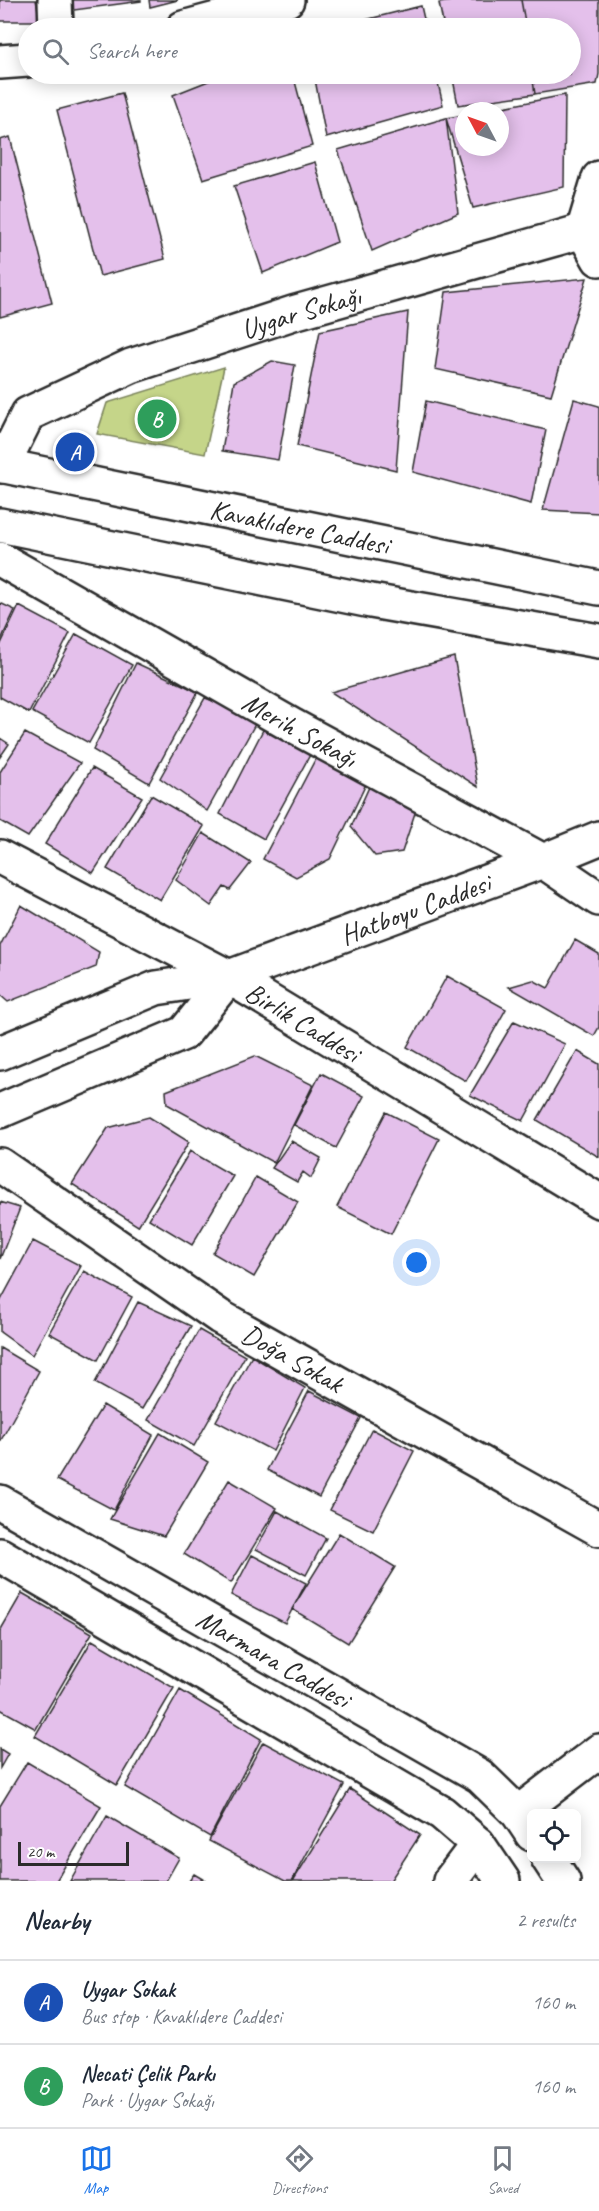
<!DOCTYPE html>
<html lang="en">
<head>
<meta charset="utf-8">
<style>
	:root { --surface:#fff; --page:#f6f6f7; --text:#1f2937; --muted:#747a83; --line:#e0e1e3; --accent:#1a73e8 }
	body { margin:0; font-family:Caveat,sans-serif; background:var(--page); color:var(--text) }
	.controls { position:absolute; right:18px; bottom:18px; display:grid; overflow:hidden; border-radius:9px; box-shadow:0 3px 15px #0003 }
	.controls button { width:54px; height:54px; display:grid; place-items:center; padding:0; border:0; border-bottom:2px solid var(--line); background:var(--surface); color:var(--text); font:30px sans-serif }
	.compass { position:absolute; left:455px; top:102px; width:54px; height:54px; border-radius:50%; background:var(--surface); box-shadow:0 3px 15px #0003; rotate:311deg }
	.scale { position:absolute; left:18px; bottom:15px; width:111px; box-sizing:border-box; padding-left:6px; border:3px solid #2b2b2b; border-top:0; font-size:16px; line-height:21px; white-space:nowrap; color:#2b2b2b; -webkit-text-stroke:4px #fff; paint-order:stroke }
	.you { position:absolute; left:417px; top:1263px; width:21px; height:21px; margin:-15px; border:4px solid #fff; border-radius:50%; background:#1a73e8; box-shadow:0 0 0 9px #1a73e833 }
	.badge { display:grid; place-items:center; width:39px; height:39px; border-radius:50%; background:var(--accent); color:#fff; font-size:20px; font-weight:700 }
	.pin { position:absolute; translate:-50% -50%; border:3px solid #fff; box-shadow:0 2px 6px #0006 }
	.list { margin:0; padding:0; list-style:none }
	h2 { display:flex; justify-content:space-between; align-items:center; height:78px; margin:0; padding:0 24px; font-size:26px }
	h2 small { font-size:20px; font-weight:400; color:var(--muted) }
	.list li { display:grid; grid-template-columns:39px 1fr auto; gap:18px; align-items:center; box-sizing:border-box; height:84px; padding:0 24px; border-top:2px solid var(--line) }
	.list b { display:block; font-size:22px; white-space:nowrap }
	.list p { margin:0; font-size:20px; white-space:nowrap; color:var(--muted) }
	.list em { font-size:20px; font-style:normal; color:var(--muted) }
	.icon { flex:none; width:33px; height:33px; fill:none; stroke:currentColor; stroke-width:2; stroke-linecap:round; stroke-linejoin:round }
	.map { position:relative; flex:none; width:599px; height:1881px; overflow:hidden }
	.search { position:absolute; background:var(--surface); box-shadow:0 3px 15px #0003; left:18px; right:18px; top:18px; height:66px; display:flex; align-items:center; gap:15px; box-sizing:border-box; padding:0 21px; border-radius:33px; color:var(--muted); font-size:22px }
	.sheet { height:246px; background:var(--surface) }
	nav { display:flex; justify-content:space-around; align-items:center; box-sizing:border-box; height:84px; border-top:2px solid var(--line); background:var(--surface); font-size:16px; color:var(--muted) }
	nav a { display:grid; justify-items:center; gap:3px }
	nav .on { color:var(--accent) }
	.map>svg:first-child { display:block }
	.green { fill:#c5d589; stroke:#78805a; stroke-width:1.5 }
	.building { fill:#e4c0eb; stroke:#2b2b2b; stroke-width:1.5 }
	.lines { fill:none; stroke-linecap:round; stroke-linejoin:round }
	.minor-casing { stroke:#2b2b2b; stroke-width:38 }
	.tertiary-casing { stroke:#2b2b2b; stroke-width:38 }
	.secondary-casing { stroke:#2b2b2b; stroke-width:38 }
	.minor { stroke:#fff; stroke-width:33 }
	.tertiary { stroke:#fff; stroke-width:33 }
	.secondary { stroke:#fff; stroke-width:33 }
	.labels { text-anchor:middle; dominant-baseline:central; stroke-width:4.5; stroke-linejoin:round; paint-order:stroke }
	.street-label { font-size:28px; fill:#2b2b2b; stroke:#fff }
</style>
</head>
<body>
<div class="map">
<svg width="599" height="1881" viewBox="0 0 599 1881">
	<rect width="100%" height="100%" fill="#fff"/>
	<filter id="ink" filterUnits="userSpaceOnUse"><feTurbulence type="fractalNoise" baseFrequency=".0167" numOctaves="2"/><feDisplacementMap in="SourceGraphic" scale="12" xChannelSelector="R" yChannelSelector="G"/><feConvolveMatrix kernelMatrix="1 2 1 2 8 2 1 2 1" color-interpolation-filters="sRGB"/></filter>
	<g filter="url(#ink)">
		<path class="green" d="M224,367L205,454L97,434L107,403Z"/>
		<path class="building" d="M0,0H36L40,21H0Z
			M67,0H141V1L67,11Z
			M149,0H178L150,7Z
			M459,0H521L526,28H444L439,3Z
			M521,0H599V74L597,84L535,94L532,74H570V28H526Z
			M421,6L426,28H333Z
			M226,74H293L312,146L203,179L173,95Z
			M314,74H436L443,105L326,138Z
			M452,74H532L535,94L458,105Z
			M122,93L165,259L100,276L57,110Z
			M565,95L564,187L473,208L446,118L464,115V147H500V111H483Z
			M446,118L458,213L372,251L338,150Z
			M10,137L52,303L0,317V140Z
			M315,162L337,242L263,273L234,186Z
			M587,278L551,395L435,369L446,292Z
			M408,312L396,470L297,446L320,331Z
			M272,361L295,365L278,460L222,451L234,382Z
			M574,399L599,406V513L543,510Z
			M426,401L546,430L531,504L413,472Z
			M0,603L15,610L0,642Z
			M19,606L70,633L29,713L0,697V646Z
			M76,634L132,665L89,743L32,712Z
			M454,657L478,787L331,692Z
			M136,663L198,692L149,783L93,750Z
			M205,698L259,717L207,811L160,778Z
			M266,724L311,753L264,839L220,814Z
			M25,733L80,763L28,837L0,821V772Z
			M0,738L9,744L0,757Z
			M316,758L366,784L330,859L296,877L263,859Z
			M92,768L142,797L93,873L45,844Z
			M369,787L417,807L402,852L375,856L351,827Z
			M151,795L204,826L160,900L107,869Z
			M203,833L251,863L230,890L224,887L211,906L176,880Z
			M21,905L99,952L96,967L8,1002L0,995V946Z
			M575,940L599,954V1027L594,1036L509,987L533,980L548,988Z
			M447,976L506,1009L466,1081L407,1047Z
			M514,1021L565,1044L523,1121L470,1095Z
			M577,1051L599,1064V1157L537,1120Z
			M255,1056L313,1085L274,1163L167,1104L166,1091Z
			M321,1073L364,1096L336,1148L294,1125Z
			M386,1112L439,1139L391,1234L337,1207Z
			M149,1117L189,1142L138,1226L72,1184L108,1128Z
			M291,1141L321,1158L311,1178L303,1172L297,1182L272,1168Z
			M190,1151L233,1176L192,1245L149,1219Z
			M256,1177L298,1202L254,1277L213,1253Z
			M0,1202L20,1208L0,1259Z
			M33,1241L81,1266L32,1355L0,1332V1302Z
			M84,1271L132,1297L98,1360L49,1333Z
			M138,1302L191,1326L142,1409L95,1383Z
			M199,1330L245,1356L194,1446L148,1420Z
			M0,1348L39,1371L0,1442Z
			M252,1356L305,1388L273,1451L216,1421Z
			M309,1391L361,1418L319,1497L267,1470Z
			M103,1405L153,1435L114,1510L57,1480Z
			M372,1429L414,1451L373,1531L330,1510Z
			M160,1433L208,1462L164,1536L110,1519Z
			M229,1480L277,1508L231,1583L184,1554Z
			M277,1511L326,1538L306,1575L256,1549Z
			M339,1533L395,1567L348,1643L292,1609Z
			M252,1555L306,1583L285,1623L231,1595Z
			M22,1593L92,1633L36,1729L0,1709V1631Z
			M92,1640L174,1688L117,1785L35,1736Z
			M180,1690L261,1739L210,1837L125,1787Z
			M263,1742L344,1785L292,1881H285L209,1841Z
			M0,1749L8,1754L0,1768Z
			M27,1762L101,1806L56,1881H0V1806Z
			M350,1789L420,1835L390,1881H293Z
			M107,1816L179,1858L166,1881H70Z
			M194,1874L206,1881H189Z"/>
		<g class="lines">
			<defs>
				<g id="minor">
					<path d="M55,0L56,28"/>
					<path d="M183,28L287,0"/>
					<path d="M0,62L28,60"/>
					<path d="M583,231L599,259"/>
					<path id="s1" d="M2,466L28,414L131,366L293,313L583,231L599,178"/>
					<path id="s2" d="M0,559L293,726L543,861L599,899"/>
					<path id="s3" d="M0,857L229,977L599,1201"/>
					<path id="s4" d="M0,1165L220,1317L599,1529"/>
					<path d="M518,1813L599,1751"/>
					<path d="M450,1881L478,1844"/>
				</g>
				<g id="tertiary">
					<path id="s5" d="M0,1053L156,988L229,977L543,861L599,838"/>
					<path d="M0,1111L184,1033L229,977"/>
					<path id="s6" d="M0,1502L480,1776L518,1813L532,1834"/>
					<path d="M0,1555L442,1813L478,1844L503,1881"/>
					<path d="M548,1858L563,1881"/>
				</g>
				<g id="secondary">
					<path id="s7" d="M0,465L599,588"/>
					<path d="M0,525L371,601L599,641"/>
				</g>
			</defs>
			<use href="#minor" class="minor-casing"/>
			<use href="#tertiary" class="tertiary-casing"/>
			<use href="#secondary" class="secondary-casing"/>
			<use href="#minor" class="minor"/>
			<use href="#tertiary" class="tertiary"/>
			<use href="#secondary" class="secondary"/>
		</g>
	</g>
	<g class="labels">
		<g class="street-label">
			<text stroke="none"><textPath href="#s1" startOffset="350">Uygar Sokağı</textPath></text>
			<text stroke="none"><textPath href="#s7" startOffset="306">Kavaklıdere Caddesi</textPath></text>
			<text stroke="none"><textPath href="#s2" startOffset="345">Merih Sokağı</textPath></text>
			<text stroke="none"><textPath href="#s5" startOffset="441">Hatboyu Caddesi</textPath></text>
			<text stroke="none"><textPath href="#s3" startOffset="345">Birlik Caddesi</textPath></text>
			<text stroke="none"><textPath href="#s4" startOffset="351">Doğa Sokak</textPath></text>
			<text stroke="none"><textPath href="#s6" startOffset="315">Marmara Caddesi</textPath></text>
		</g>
	</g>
</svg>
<div class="controls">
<button><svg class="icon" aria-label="locate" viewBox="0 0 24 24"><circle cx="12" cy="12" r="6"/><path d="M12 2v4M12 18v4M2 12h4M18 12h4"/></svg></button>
</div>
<svg class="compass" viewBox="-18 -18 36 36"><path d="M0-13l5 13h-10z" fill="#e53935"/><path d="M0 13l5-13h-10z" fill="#747a83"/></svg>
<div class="scale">20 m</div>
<div class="you"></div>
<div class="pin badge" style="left:75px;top:452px;background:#1a4fb4">A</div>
<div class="pin badge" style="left:157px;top:419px;background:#2e9e5b">B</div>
<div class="search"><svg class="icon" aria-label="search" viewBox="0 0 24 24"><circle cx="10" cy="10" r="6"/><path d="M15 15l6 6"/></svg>Search here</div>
</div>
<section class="sheet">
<h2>Nearby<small>2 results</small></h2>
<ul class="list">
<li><span class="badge" style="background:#1a4fb4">A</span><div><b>Uygar Sokak</b><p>Bus stop · Kavaklıdere Caddesi</p></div><em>160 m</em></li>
<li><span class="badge" style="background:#2e9e5b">B</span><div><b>Necati Çelik Parkı</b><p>Park · Uygar Sokağı</p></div><em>160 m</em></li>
</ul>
</section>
<nav>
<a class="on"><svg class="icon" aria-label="map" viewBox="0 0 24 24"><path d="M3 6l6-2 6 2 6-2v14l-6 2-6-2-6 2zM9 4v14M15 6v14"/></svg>Map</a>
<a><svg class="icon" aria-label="directions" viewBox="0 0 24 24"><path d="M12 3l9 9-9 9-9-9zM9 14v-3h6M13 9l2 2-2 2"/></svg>Directions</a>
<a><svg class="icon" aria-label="saved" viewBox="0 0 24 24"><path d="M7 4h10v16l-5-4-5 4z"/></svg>Saved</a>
</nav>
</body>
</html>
